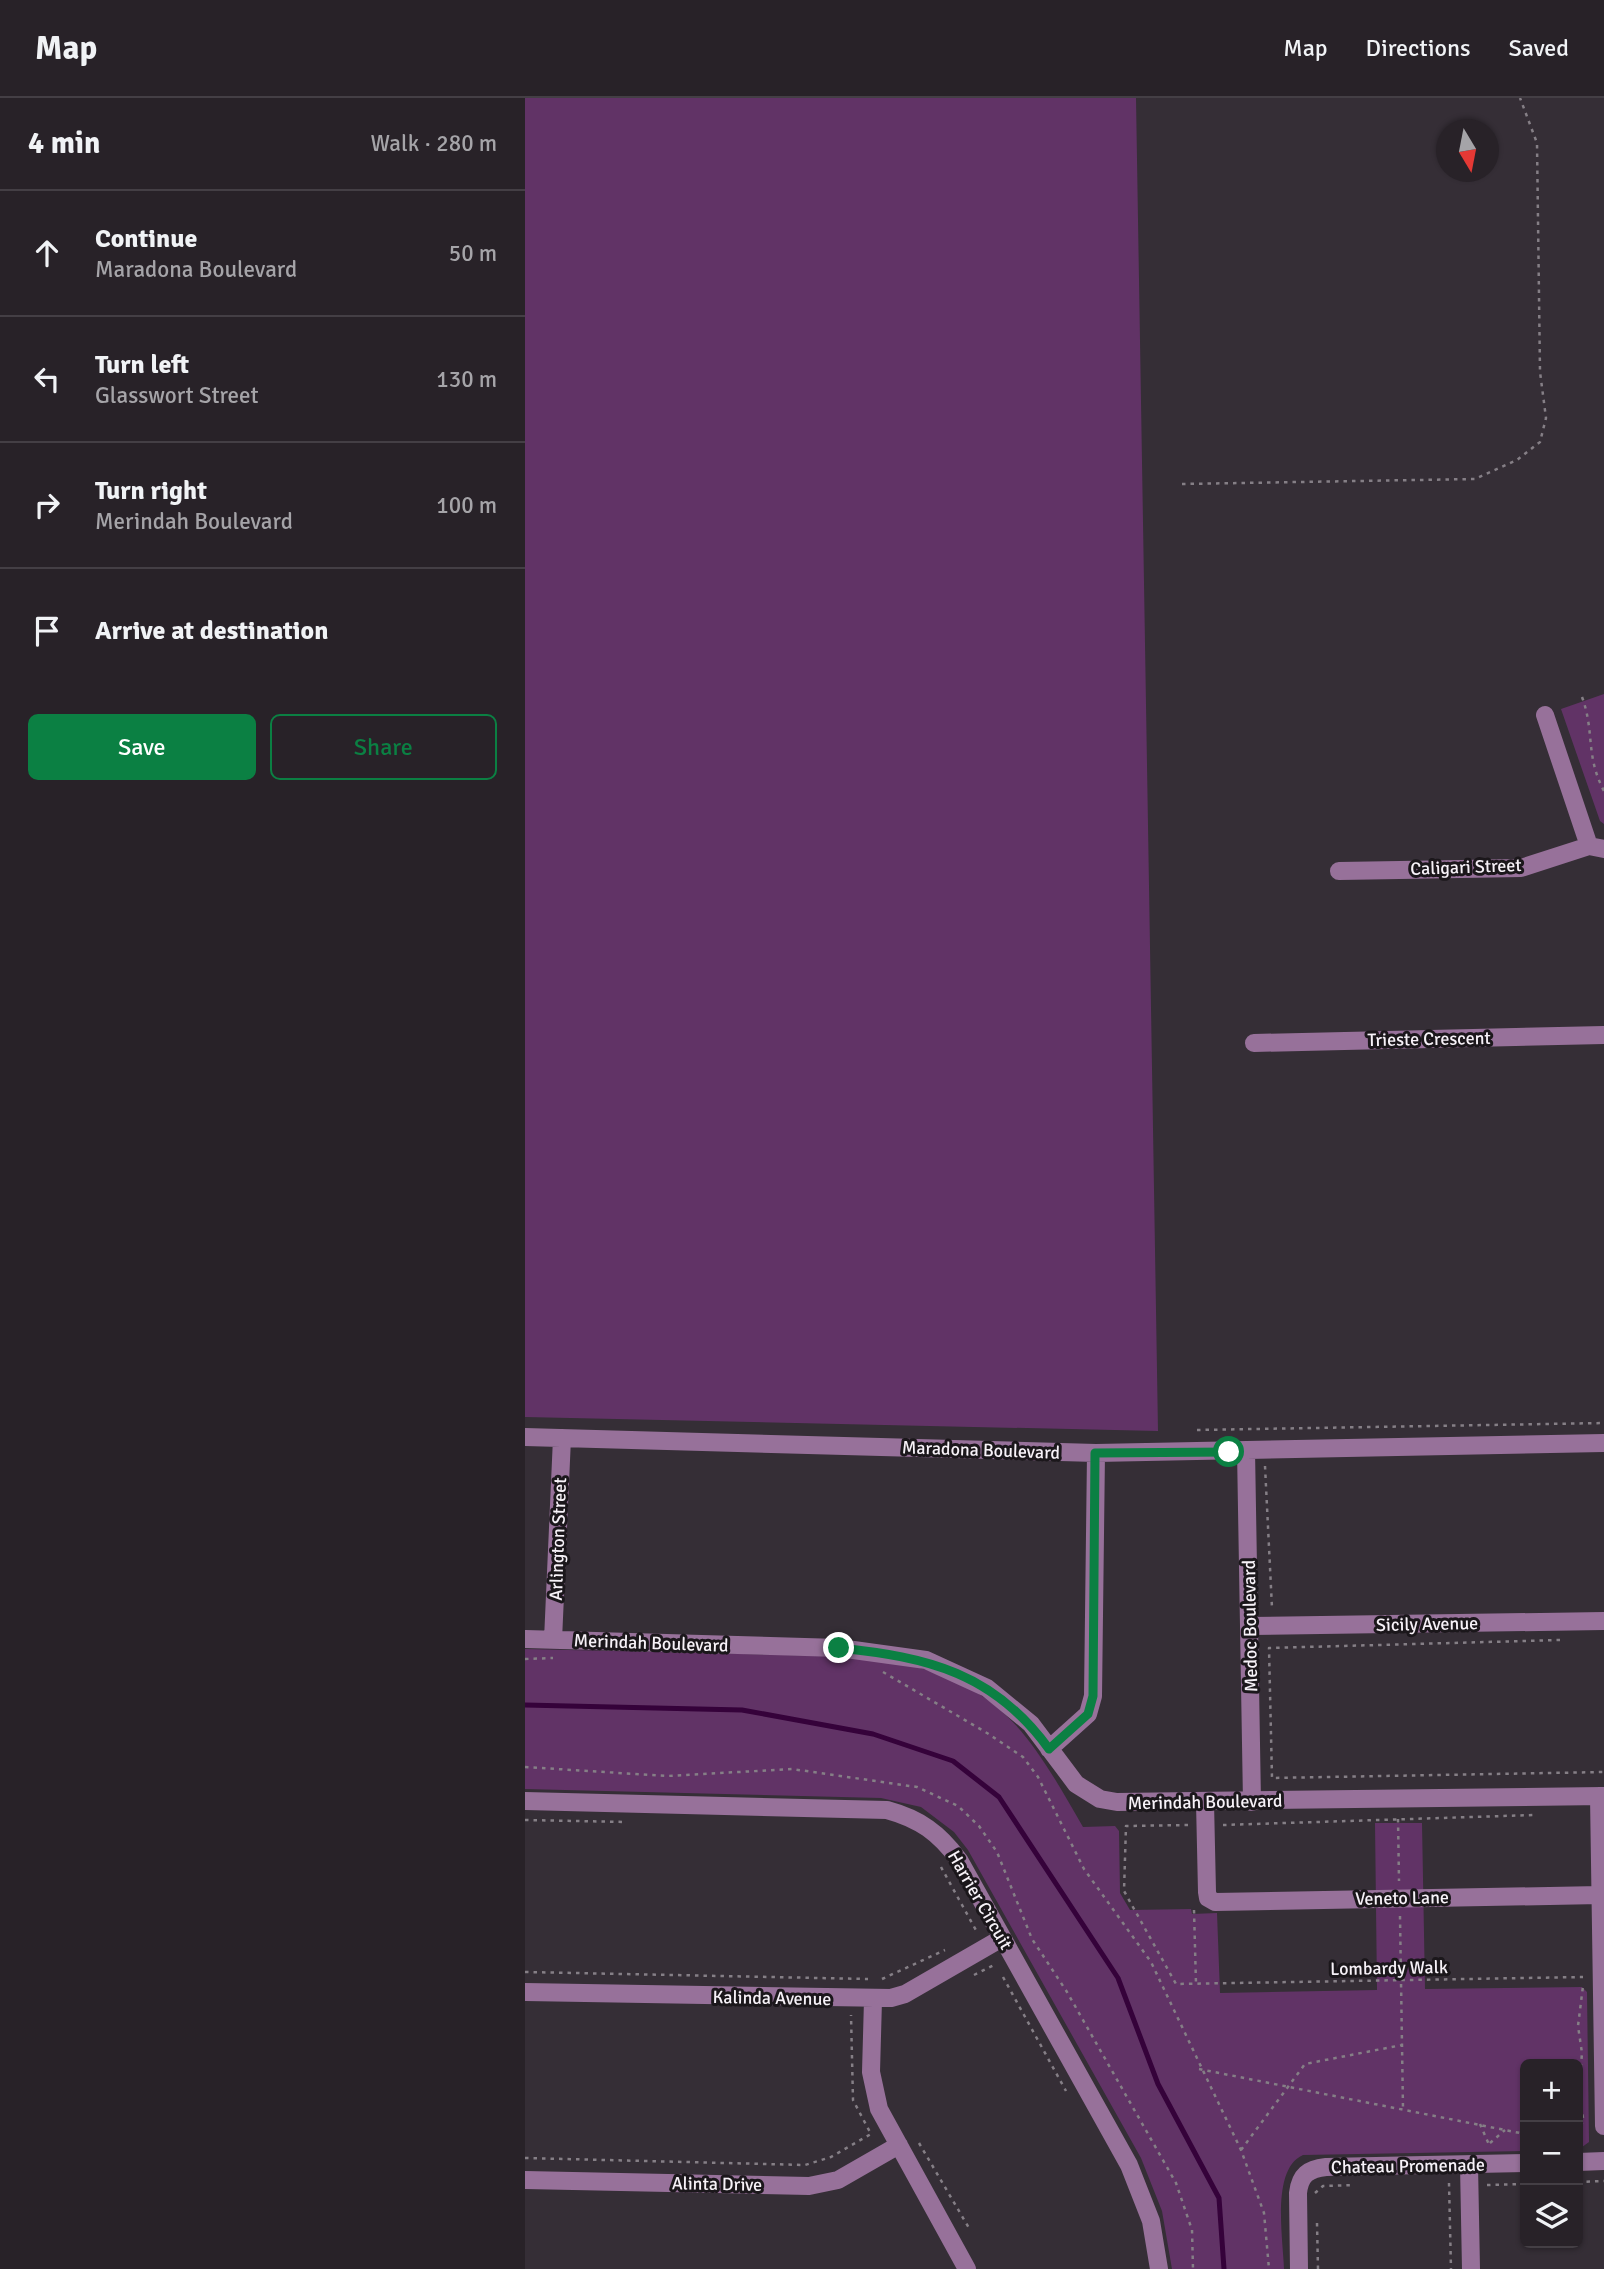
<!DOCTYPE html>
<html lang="en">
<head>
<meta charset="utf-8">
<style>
	:root { --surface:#282228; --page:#302a30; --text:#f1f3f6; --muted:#a5a4a8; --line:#443f45; --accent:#0b8043 }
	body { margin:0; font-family:Signika,sans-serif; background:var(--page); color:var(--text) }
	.controls { position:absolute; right:21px; bottom:21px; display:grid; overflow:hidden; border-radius:10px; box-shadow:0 2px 5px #0004 }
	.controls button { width:63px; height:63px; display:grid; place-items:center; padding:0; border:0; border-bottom:2px solid var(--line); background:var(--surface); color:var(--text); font:35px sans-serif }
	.compass { position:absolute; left:911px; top:21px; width:63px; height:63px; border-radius:50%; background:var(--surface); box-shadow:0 2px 5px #0004; rotate:170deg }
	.stop { position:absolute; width:21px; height:21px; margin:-16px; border:5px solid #0b8043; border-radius:50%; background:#fff }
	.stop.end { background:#0b8043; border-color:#fff; box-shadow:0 2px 7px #0008 }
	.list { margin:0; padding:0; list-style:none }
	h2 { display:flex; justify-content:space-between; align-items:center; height:91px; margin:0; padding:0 28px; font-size:30px }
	h2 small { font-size:23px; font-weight:400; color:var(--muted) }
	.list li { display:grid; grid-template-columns:46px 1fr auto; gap:21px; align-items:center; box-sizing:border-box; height:126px; padding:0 28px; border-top:2px solid var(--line) }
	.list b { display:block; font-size:26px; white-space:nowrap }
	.list p { margin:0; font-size:23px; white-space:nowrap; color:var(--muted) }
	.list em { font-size:23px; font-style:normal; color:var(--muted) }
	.actions { display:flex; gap:14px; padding:21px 28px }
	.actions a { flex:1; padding:16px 0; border:2px solid var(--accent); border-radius:10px; text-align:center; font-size:24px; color:var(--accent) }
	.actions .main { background:var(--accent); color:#fff }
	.icon { flex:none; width:38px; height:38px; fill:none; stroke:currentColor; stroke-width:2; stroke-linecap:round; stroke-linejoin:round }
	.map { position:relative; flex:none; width:1079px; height:2171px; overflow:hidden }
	header { display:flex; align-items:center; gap:42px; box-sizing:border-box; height:98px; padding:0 35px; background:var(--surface); border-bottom:2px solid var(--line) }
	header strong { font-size:33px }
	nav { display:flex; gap:38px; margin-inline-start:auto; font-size:24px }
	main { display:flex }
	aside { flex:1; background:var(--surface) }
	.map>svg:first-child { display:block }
	.green { fill:#613366 }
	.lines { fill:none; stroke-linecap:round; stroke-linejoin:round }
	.stream { stroke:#35023a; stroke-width:5 }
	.path { stroke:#857f86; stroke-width:2.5; stroke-dasharray:3.5 5; stroke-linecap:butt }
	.minor { stroke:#97719a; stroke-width:18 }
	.route { stroke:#0b8043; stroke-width:9 }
	.labels { text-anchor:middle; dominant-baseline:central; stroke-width:6; stroke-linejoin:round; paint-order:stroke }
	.street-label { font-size:18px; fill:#f7f2f8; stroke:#1b171b }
</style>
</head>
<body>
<header>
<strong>Map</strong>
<nav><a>Map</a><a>Directions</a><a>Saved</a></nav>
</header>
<main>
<aside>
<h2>4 min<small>Walk · 280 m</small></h2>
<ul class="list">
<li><svg class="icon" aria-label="ahead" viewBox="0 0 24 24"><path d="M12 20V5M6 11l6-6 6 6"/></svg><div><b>Continue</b><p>Maradona Boulevard</p></div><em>50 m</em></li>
<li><svg class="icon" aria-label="left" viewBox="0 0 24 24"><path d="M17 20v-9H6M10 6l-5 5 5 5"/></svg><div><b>Turn left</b><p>Glasswort Street</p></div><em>130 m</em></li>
<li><svg class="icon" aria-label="right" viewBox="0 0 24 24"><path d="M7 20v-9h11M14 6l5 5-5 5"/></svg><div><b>Turn right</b><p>Merindah Boulevard</p></div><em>100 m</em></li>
<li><svg class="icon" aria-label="arrive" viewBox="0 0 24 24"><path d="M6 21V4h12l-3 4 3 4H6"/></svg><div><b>Arrive at destination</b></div></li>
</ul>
<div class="actions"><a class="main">Save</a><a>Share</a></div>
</aside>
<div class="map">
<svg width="1079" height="2171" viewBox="0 0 1079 2171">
	<rect width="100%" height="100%" fill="#352e36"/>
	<path class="green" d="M0,0H611L633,1333L0,1319Z
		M1079,596V726L1075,723L1036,611Z
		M0,1551L350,1559C473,1583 499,1626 558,1729L590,1728L594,1733L595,1795L605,1812L666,1811L667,1816L692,1815L695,1895L852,1892L850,1725H897L900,1891L1057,1889L1062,1894L1064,2044L1053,2052V1966H1000V2053L778,2057C746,2071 758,2140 759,2171H647L637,2113L616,2060L443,1752L429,1734L396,1709L356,1700L0,1691Z"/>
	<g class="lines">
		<path class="stream" d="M0,1607L217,1612L348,1636L428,1663L474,1699L593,1880L633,1986L694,2100L699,2171"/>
		<path class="path" d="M657,386L950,381L992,362L1015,344L1021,320L1015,274L1012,45L995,0
			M1057,599C1070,634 1060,657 1079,693
			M672,1332L1079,1325
			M740,1368L747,1510
			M1035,1542L744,1550L747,1680L1079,1674
			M0,1561L28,1560
			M358,1574L462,1635L498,1659L513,1679L559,1771L626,1864L716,2052L739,2115L744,2171
			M0,1669L142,1678L267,1671L392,1689L433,1708L454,1728L472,1754L507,1841L542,1894L651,2085L667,2132L668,2171
			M873,1721L874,1783
			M0,1722L102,1724
			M663,1727L601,1728L599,1793L651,1886L1058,1879
			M698,1727L1009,1717
			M416,1769L452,1834
			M669,1812L671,1886
			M875,1818L878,2011
			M0,1874L343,1881
			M449,1877L471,1866
			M478,1879L541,1993
			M357,1881L420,1852
			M674,1971L1000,2036
			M955,2026L965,2049
			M394,2045L444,2130
			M965,2045L980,2032
			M1053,2045L1058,2020L1054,1991L1057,1955L1053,1928L1058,1888
			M716,2052L780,1966L877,1947
			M0,2060L280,2067L306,2059L346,2036L328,2002L326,1917
			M1053,2084L1079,2083
			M924,2085L926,2171
			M962,2087L1000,2086
			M790,2095L798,2088L829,2087
			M792,2125L793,2171"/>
		<path class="minor" d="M1020,617L1064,748L1079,751
			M814,773L996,770L1064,748
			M729,945L1079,937
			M0,1339L571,1355L1079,1345
			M721,1352L727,1704
			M726,1528L1079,1523
			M0,1541L314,1550L401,1562L462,1590L506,1626L551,1686L575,1701L592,1704L1079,1698
			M28,1542L37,1340
			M524,1651L563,1616L568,1598L571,1355
			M1074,1698L1079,2028
			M0,1703L362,1712C395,1721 414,1735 434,1762L604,2067L626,2123L634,2171
			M680,1704L682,1794L683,1800L690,1804L1075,1797
			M0,1894L366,1900L380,1896L477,1840
			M348,1902L346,1974L354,2011L442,2171
			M1053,2064L1079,2063
			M944,2067L946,2171
			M0,2082L284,2088L313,2082L374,2047
			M774,2171L773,2095C775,2077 783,2071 801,2069L1000,2065"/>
	</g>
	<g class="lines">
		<path class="route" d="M314,1550C403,1559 469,1575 524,1651L563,1616L568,1598L570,1355L704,1354"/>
	</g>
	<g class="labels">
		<g class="street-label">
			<text transform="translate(941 769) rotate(-2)">Caligari Street</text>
			<text transform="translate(904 941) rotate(-1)">Trieste Crescent</text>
			<text transform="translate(456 1352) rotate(2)">Maradona Boulevard</text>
			<text transform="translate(33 1441) rotate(-88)">Arlington Street</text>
			<text transform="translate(902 1526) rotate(-1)">Sicily Avenue</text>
			<text transform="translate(725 1528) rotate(-91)">Medoc Boulevard</text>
			<text transform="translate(126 1545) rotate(2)">Merindah Boulevard</text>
			<text transform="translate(680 1704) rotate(-1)">Merindah Boulevard</text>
			<text transform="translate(877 1800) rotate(-1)">Veneto Lane</text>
			<text transform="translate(455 1802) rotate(60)">Harrier Circuit</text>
			<text transform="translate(864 1870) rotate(-1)">Lombardy Walk</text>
			<text transform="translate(247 1900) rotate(1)">Kalinda Avenue</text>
			<text transform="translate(883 2068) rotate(-1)">Chateau Promenade</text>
			<text transform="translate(192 2086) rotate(1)">Alinta Drive</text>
		</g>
	</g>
</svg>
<div class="controls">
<button>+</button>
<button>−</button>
<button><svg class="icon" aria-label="layers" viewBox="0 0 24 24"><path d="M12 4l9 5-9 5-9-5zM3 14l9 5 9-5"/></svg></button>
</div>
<svg class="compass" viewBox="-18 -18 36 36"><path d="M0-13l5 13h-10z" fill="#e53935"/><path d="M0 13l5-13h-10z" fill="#a5a4a8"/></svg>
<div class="stop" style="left:704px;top:1354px"></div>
<div class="stop end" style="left:314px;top:1550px"></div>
</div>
</main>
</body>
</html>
